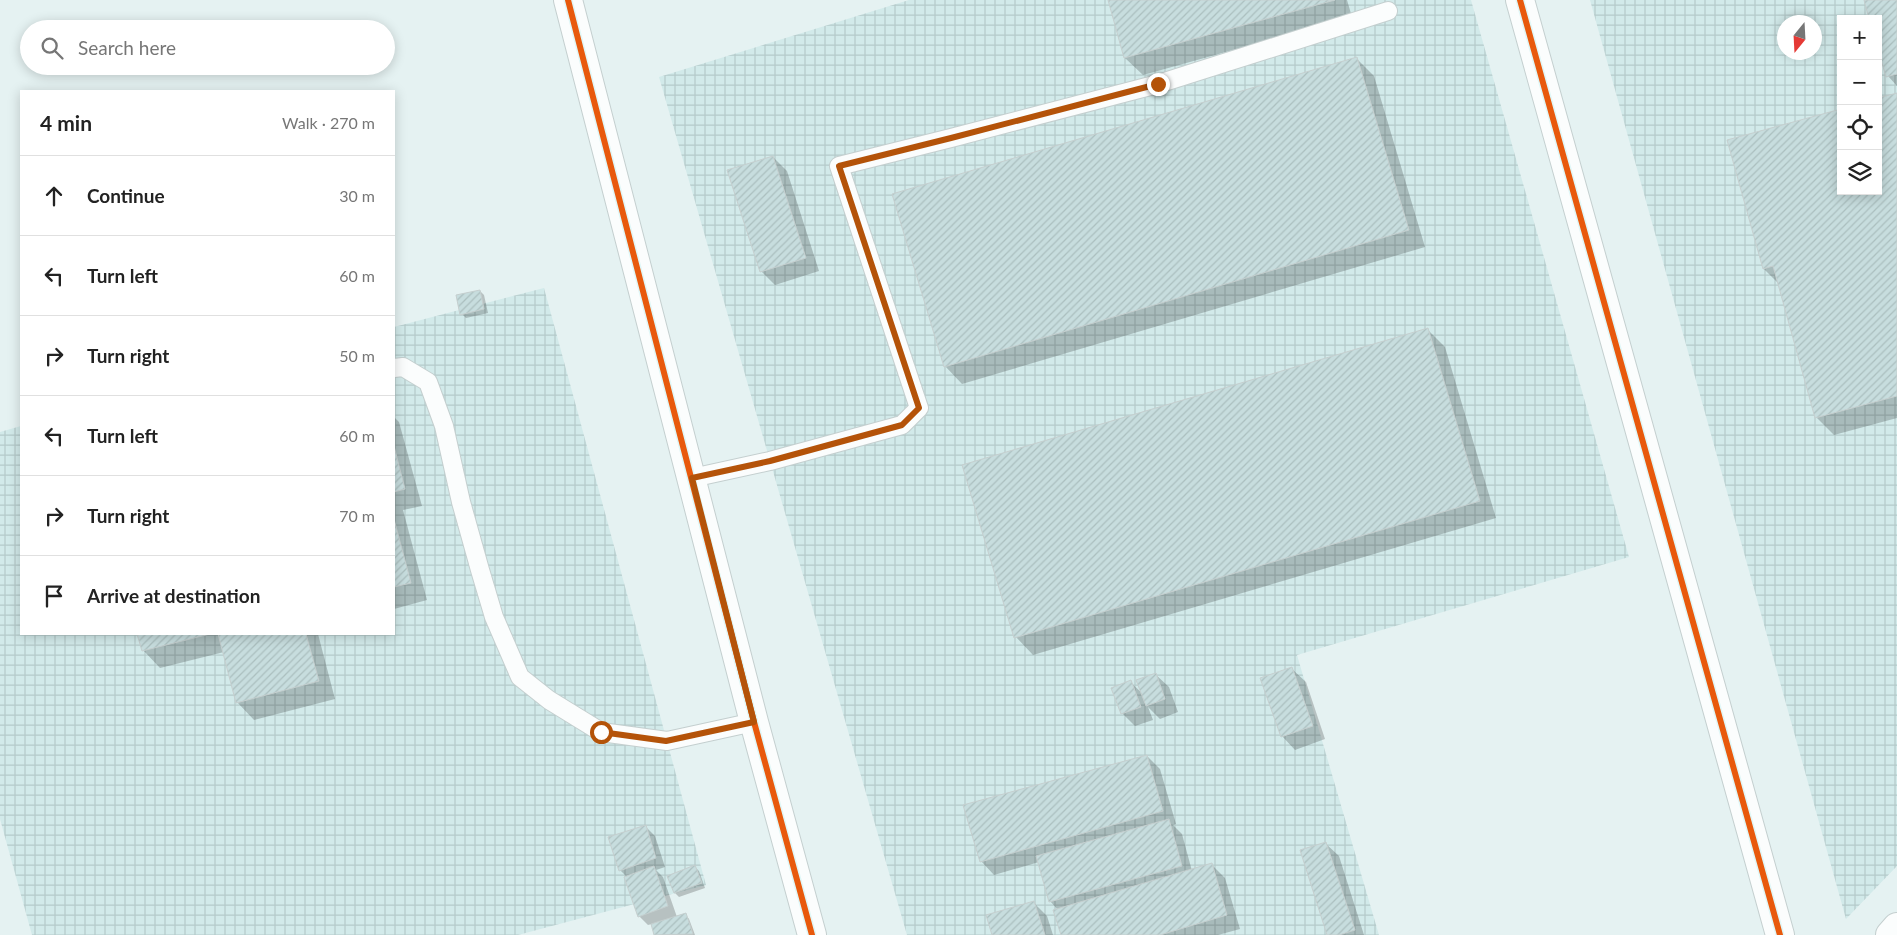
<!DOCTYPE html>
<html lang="en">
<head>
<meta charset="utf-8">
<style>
	:root { --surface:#fff; --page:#f6f6f6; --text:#222; --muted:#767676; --line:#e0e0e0 }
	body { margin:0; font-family:Lato,sans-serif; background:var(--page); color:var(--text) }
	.controls { position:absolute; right:15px; top:15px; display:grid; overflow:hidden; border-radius:0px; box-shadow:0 2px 12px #0003 }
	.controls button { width:45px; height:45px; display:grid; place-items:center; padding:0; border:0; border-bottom:1px solid var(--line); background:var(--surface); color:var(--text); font:25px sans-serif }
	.compass { position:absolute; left:1777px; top:15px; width:45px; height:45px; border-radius:50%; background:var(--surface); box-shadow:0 2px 12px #0003; rotate:198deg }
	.stop { position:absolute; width:15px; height:15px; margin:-11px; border:4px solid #b45309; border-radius:50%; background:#fff }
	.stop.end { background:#b45309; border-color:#fff; box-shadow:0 1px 5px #0008 }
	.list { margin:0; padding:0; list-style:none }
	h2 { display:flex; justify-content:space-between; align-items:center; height:65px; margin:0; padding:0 20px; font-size:21px }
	h2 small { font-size:16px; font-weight:400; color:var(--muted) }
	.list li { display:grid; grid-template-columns:32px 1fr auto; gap:15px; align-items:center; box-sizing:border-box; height:80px; padding:0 20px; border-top:1px solid var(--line) }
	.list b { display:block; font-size:19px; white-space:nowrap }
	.list em { font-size:16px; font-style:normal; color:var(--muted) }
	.icon { flex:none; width:28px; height:28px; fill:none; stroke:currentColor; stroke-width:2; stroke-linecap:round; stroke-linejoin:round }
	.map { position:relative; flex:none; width:1897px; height:935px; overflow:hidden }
	.search { position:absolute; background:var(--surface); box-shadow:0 2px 12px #0003; left:20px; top:20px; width:375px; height:55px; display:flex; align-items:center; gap:12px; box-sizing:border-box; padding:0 18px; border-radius:28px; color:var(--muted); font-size:19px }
	.panel { position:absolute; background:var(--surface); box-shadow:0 2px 12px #0003; left:20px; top:90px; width:375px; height:545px; border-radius:0px }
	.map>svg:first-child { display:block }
	.industrial { fill:url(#industrial-grid); fill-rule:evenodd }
	.shadow { fill:#0003 }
	.building { fill:url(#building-hatch); stroke:#c5cfcf }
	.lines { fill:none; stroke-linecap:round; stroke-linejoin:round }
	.service-casing { stroke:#c4cfcf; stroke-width:20 }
	.minor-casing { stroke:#c4cfcf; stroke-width:30 }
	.tertiary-casing { stroke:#c4cfcf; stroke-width:30 }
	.service { stroke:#fbfdfd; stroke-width:18 }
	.minor { stroke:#fbfdfd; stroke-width:28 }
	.tertiary { stroke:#fbfdfd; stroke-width:28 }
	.cycleway-casing { stroke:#e0f7f7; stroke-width:9 }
	.cycleway { stroke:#e8590c; stroke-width:6 }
	.route { stroke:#b45309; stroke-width:6 }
</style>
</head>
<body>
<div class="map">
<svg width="1897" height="935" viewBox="0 0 1897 935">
	<defs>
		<pattern id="industrial-grid" width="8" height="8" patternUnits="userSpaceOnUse" patternTransform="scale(1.25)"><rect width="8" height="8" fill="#d2eaea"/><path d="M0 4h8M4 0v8" fill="none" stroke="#b5caca"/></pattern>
		<pattern id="building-hatch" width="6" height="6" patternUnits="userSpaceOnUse" patternTransform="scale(1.25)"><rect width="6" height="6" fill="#c7ddde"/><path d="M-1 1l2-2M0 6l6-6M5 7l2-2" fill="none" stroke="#abbfbf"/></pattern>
	</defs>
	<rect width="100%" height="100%" fill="#e5f2f2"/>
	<path class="industrial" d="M909,0H1471L1629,557L1297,655L1379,935H907L659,77Z
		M1590,0H1897V866L1846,919ZM1841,19H1878V191H1841ZM1784,22H1814V52H1784Z
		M544,288L706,885L518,935H32L0,819V432L21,426V634H394V327Z"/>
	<path class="shadow" d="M1109,0H1347L1352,17L1143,75L1125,58Z
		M1865,0H1897V86L1888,76L1878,19Z
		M1357,59L1374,76L1425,247L962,384L945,366Z
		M1897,95V418L1834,435L1817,418L1779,284L1764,269L1841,191H1878Z
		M773,157L787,171L819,271L775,285L761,271Z
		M480,291L484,295L488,313L466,318L462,314Z
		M1428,330L1445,347L1496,518L1033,655L1016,637Z
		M394,417L399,422L422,506L403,510L427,600L394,609Z
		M139,634H318L335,699L254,720L237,702L224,652L160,668L143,650Z
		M1292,669L1306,682L1325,739L1295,750L1282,736Z
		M1155,674L1169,687L1178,712L1160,719L1148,707L1153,720L1135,726L1122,713L1130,682L1142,693Z
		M1147,756L1160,769L1176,824L1173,825L1182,834L1192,871L1212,865L1225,878L1240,929L1218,935H1062L1058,910L1050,901L1039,862L994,875L981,861Z
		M646,827L655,836L665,867L656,870L663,877L677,917L685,914L689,919L695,935H655L652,924L648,925L639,916L627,877L620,870Z
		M1325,843L1339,856L1364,935H1329Z
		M695,867L699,871L705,888L679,897L675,893Z
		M1034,903L1047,916L1053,935H994Z"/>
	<path class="building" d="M1108,0H1335L1124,58Z
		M1864,0H1897V74L1886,77L1878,49V19H1869Z
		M1357,57L1409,230L944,367L892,194Z
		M1897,93V396L1815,418L1773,266L1763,269L1727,140L1841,109V191H1878V98Z
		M773,156L806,258L760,272L727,170Z
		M480,290L484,309L460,315L456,295Z
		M1428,328L1480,501L1014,638L962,465Z
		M394,446L405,489L394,492Z
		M394,519L411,583L394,587Z
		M137,634H210L142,651Z
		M218,634H306L319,681L236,703Z
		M1292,667L1313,726L1281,737L1260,678Z
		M1156,673L1165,699L1146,706L1136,680Z
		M1131,680L1141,707L1121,714L1111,688Z
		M1147,755L1163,811L980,862L963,805Z
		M1169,819L1182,866L1049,902L1036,856Z
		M646,825L656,858L619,871L608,837Z
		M1326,842L1355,930L1339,935H1327L1300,850Z
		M1212,863L1227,915L1160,935H1061L1053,910Z
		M695,865L702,883L674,893L667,876Z
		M654,866L668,906L638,917L624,877Z
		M1034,901L1045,935H992L986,915Z
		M686,913L693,934L654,935L651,924Z"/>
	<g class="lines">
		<defs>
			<path id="service" d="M394,368L403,367L428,382L444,426L461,502L480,570L494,617L520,677L549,700L601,732L667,741L754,722
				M692,478L770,461L902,425L919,408L839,166L951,138L1158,84L1388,11"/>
			<path id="minor" d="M1520,0L1780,935
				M1890,935L1897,927"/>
			<path id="tertiary" d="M568,0L754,722L812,935"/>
		</defs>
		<use href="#service" class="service-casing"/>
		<use href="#minor" class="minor-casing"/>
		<use href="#tertiary" class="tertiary-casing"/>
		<use href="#service" class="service"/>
		<use href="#minor" class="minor"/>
		<use href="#tertiary" class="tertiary"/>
		<defs>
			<path id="cycleway" d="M568,0L754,722L812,935
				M1520,0L1780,935"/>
		</defs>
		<use href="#cycleway" class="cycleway-casing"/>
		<use href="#cycleway" class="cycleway"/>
	</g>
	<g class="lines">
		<path class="route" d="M601,732L666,741L754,722L692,478L770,461L902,425L919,408L839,166L951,138L1158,84"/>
	</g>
</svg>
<div class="controls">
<button>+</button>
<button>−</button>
<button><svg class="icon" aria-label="locate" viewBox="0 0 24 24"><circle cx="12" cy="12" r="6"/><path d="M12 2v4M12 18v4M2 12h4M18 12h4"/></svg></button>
<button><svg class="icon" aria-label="layers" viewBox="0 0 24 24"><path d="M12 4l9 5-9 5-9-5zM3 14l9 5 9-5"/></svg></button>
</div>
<svg class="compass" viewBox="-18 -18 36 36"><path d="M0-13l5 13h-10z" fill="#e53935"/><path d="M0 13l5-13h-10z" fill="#767676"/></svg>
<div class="stop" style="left:601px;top:732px"></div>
<div class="stop end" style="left:1158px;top:84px"></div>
<div class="search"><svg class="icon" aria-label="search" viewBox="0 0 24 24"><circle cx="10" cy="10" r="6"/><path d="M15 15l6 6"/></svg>Search here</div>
<section class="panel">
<h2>4 min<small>Walk · 270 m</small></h2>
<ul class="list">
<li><svg class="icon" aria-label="ahead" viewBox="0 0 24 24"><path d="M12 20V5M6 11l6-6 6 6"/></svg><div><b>Continue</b></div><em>30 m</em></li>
<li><svg class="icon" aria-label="left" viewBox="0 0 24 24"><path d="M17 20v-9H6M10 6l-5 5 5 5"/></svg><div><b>Turn left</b></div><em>60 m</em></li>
<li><svg class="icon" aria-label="right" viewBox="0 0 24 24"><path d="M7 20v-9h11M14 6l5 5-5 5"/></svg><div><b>Turn right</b></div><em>50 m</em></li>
<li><svg class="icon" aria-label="left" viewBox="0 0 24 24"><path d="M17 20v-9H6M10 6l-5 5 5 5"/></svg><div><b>Turn left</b></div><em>60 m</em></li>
<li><svg class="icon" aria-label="right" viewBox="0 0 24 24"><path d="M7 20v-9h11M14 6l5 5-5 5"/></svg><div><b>Turn right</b></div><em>70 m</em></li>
<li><svg class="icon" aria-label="arrive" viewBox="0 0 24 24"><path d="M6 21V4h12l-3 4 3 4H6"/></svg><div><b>Arrive at destination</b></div></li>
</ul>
</section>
</div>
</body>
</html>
